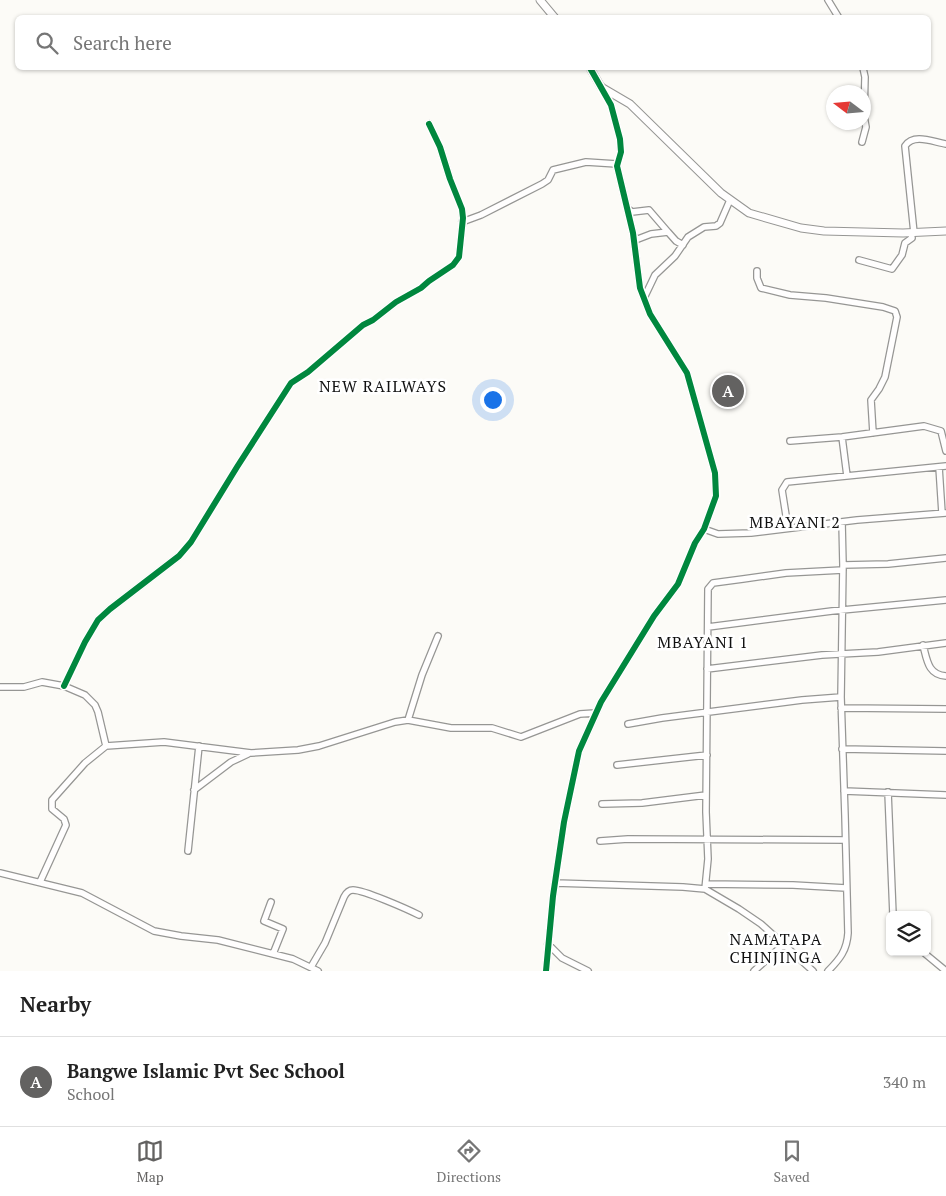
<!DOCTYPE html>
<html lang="en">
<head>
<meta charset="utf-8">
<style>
	:root { --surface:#fff; --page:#f2f2f2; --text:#222; --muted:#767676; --line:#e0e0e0; --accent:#636261 }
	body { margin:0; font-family:"PT Serif",serif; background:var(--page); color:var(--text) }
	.controls { position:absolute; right:15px; bottom:15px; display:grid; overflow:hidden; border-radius:8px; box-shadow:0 1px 4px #0004 }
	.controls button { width:45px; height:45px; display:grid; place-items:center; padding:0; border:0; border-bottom:1px solid var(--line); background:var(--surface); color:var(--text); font:25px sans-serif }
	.compass { position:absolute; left:826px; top:85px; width:45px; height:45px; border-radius:50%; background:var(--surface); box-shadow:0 1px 4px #0004; rotate:286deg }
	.you { position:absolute; left:492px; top:399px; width:18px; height:18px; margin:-12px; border:4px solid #fff; border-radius:50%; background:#1a73e8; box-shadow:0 0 0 8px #1a73e833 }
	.badge { display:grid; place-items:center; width:32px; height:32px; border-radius:50%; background:var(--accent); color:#fff; font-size:16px; font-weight:700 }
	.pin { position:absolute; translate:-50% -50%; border:2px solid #fff; box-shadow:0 1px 5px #0006 }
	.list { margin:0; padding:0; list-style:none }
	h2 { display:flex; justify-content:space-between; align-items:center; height:65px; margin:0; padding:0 20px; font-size:21px }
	h2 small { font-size:16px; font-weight:400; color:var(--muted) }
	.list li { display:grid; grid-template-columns:32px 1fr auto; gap:15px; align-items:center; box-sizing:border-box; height:90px; padding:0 20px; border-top:1px solid var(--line) }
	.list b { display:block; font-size:19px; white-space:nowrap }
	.list p { margin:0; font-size:16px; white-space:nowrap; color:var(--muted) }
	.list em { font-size:16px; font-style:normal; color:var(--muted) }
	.icon { flex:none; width:28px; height:28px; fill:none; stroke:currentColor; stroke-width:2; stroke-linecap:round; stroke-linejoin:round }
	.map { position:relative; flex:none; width:946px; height:971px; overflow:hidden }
	.search { position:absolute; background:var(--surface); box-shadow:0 1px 4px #0004; left:15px; right:15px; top:15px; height:55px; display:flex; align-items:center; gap:12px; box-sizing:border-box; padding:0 18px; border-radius:8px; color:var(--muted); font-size:19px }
	.sheet { height:155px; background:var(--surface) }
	nav { display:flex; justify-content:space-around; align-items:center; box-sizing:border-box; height:70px; border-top:1px solid var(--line); background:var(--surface); font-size:14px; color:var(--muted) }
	nav a { display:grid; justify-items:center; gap:2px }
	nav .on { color:var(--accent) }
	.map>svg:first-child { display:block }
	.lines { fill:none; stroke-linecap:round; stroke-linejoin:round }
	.minor-casing { stroke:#969694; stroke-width:8 }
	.tertiary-casing { stroke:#969694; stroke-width:9 }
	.minor { stroke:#fffefe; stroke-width:5.5 }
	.tertiary { stroke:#fffefe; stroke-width:7 }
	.cycleway-casing { stroke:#fff; stroke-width:9 }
	.cycleway { stroke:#00873e; stroke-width:6 }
	.labels { text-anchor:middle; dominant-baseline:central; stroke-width:5; stroke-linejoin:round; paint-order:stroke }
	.quarter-label { font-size:16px; letter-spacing:1px; fill:#101010; stroke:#fff }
</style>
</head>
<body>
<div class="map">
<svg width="946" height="971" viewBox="0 0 946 971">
	<rect width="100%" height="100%" fill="#fcfbf7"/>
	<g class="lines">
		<defs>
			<path id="minor" d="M828,0L839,18
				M862,142L866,127L864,116L865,77L863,68
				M628,209L632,212L649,210L668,232
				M462,222L481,215L542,184L548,180L553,170L586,162L617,164
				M914,233L905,146C914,133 933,142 946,144
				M634,237L638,239L651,234L668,232L676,241L683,245
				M859,260L892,269L902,255L905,243L912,238L911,233
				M757,271V278L761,288L790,295L826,298L883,307L895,311L897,317L885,377L879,389L871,400L873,433
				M644,298L655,275L675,256L688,237L704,227L716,226L720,223L730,200
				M842,437L847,476
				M790,441L842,437L924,426L941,431L946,451
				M939,467L942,513
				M788,528L782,490L787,482L946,466
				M704,529L718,534L751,533L857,520L946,513
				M843,565L888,564L946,558
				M708,627L832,611L946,600
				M923,645C927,660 928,675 946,676
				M707,669L822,655L878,652L946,643
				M64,686L85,642L98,620L110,609L179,556L191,542L237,467L291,383L308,372L363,325L373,320L396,302L421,288L429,281L453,265L459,257L463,218L462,209L450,179L440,147L429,124
				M0,687H24L42,682L64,686L85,695L95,705L98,712L106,746
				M841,708L946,709
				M408,720L422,675L438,636
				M628,724L662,718L802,700L841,697
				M842,749L946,751
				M617,765L707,755
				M194,790L231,762L248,754
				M844,791L946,795
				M888,792L893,915
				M602,804L642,803L706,795
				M600,841L628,839L845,840
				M188,851L199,746
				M0,873L82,893L154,931L181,936L218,940L293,959L318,971
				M40,882L66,825L64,819L52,809V800L85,763L106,746L164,742L251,753L298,750L319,746L395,722L408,720L451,728H492L521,737L580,714L595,713
				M555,883L683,887L705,889L739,909L761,924L813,971
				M706,884L793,885L846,888
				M705,889L708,859L706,812L708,589L713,583L743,579L786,573L843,570
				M271,902L264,921L283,929L273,954
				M548,944L562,958L588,971
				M923,952L946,971
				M311,967L325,943L344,897C346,893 348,890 353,890C364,890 407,909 419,915
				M546,971L553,896L564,822L579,751L601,702L654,616L678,584L695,543L704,529L716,496L715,473L687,373L650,314L640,288L633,233L617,166L621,152L620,139L611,105L602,87
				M754,971L783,945
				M828,971C840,959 847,950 848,933L845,816L841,697L843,565L842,522"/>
			<path id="tertiary" d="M540,0L555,18
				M590,68L601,87L630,104L721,193L749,213L801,228L824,231L903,233L946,231"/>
		</defs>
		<use href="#minor" class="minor-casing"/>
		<use href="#tertiary" class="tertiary-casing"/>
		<use href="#minor" class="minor"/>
		<use href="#tertiary" class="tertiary"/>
		<defs>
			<path id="cycleway" d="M64,686L85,642L98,620L110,609L179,556L191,542L237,467L291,383L308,372L363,325L373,320L396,302L421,288L429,281L453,265L459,257L463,218L462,209L450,179L440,147L429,124
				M546,971L553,896L564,822L579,751L601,702L654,616L678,584L695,543L704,529L716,496L715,473L687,373L650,314L640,288L633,233L617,166L621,152L620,139L611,105L590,68"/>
		</defs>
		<use href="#cycleway" class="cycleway-casing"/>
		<use href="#cycleway" class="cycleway"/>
	</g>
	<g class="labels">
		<g class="quarter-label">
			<text x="383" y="386">NEW RAILWAYS</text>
			<text x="795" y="522">MBAYANI 2</text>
			<text x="703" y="642">MBAYANI 1</text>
			<text x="776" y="939">NAMATAPA<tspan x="776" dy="18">CHINJINGA</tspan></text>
		</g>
	</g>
</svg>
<div class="controls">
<button><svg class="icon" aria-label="layers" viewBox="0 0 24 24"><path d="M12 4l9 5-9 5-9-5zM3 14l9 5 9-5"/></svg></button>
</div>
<svg class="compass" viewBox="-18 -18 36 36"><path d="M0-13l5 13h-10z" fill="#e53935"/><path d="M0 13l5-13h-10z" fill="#767676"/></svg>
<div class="you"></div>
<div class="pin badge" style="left:728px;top:391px">A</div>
<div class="search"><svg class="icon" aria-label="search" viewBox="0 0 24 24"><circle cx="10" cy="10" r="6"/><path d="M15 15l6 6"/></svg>Search here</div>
</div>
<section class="sheet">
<h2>Nearby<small></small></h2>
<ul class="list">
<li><span class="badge">A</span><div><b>Bangwe Islamic Pvt Sec School</b><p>School</p></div><em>340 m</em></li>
</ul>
</section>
<nav>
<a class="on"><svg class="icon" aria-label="map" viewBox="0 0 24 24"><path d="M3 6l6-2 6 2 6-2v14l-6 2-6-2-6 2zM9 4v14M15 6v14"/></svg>Map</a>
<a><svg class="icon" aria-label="directions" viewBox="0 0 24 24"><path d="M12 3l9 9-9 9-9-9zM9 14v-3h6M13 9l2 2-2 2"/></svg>Directions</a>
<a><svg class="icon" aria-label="saved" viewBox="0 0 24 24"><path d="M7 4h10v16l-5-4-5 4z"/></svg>Saved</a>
</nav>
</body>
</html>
